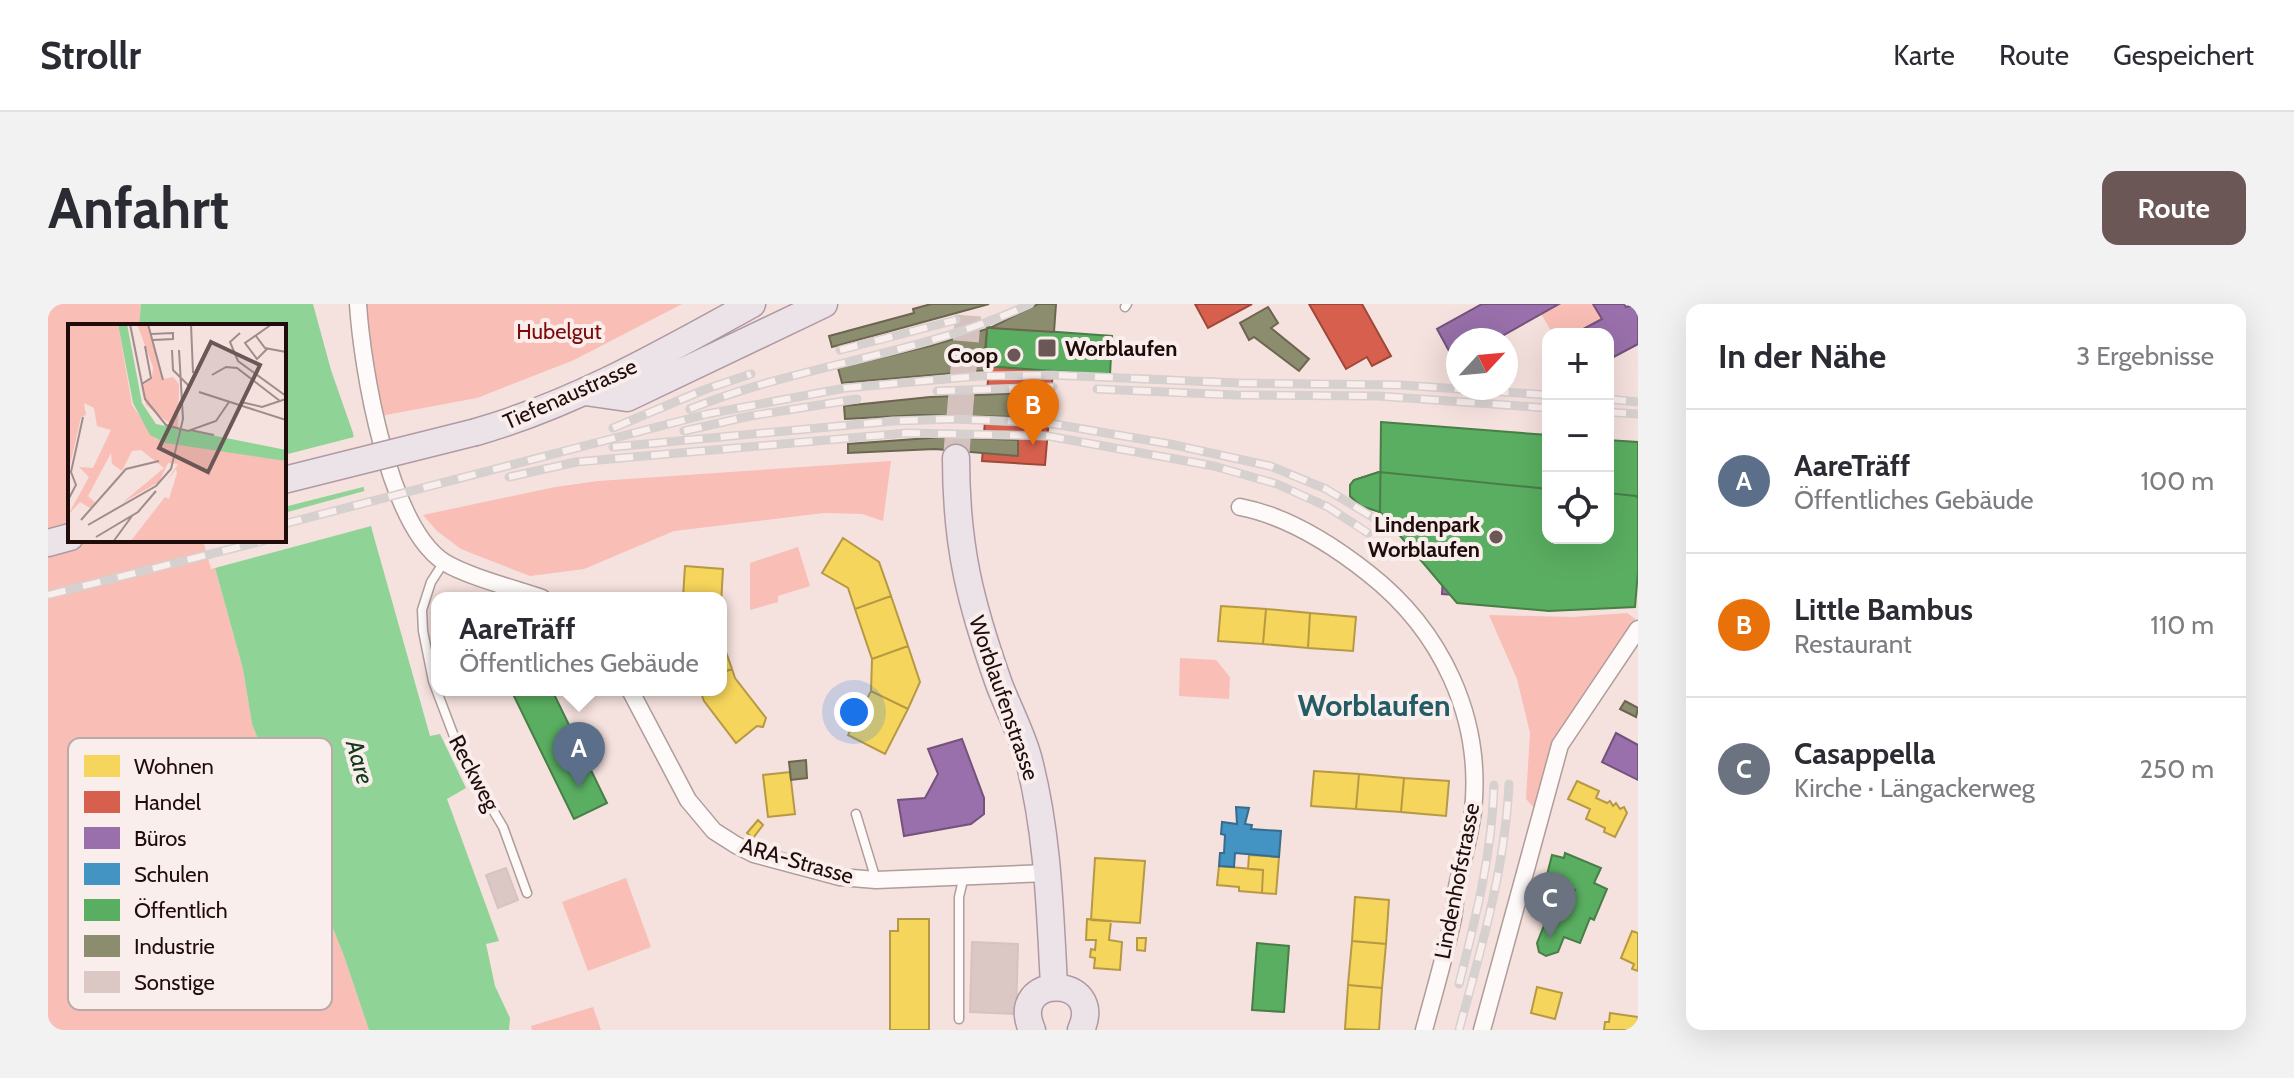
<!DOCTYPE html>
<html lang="de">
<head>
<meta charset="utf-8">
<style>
	:root { --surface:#fff; --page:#f2f2f3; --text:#2b2b33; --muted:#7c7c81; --line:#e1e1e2; --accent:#6b5755 }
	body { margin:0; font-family:Cabin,sans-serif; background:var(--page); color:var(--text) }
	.controls { position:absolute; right:24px; top:24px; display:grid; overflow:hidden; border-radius:16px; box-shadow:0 8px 32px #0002 }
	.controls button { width:72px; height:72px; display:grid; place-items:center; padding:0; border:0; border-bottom:2px solid var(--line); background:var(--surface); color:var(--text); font:40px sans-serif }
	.compass { position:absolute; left:1398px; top:24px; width:72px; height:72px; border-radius:50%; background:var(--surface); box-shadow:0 8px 32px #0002; rotate:64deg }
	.you { position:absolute; left:806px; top:408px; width:28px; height:28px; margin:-20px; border:6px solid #fff; border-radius:50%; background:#1a73e8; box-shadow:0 0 0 12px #1a73e833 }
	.badge { display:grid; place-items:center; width:52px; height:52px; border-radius:50%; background:var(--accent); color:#fff; font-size:26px; font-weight:700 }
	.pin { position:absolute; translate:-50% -66px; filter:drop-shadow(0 2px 4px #0008) }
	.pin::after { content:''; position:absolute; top:42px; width:28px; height:24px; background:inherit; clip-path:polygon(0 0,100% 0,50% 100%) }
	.popup { position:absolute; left:383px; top:288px; width:296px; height:104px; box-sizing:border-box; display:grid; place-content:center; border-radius:16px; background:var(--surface); filter:drop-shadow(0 2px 6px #0005); font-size:26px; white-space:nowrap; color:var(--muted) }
	.popup b { font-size:30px; color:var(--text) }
	.popup::after { content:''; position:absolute; left:50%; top:100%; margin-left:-16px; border:16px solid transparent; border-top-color:var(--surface) }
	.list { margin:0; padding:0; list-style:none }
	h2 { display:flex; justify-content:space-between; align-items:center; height:104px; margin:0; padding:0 32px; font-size:34px }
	h2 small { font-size:26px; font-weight:400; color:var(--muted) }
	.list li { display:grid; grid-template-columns:52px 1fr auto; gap:24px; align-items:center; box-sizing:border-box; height:144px; padding:0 32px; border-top:2px solid var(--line) }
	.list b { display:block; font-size:30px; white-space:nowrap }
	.list p { margin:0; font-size:26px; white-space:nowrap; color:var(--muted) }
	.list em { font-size:26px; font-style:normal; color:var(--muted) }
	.icon { flex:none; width:44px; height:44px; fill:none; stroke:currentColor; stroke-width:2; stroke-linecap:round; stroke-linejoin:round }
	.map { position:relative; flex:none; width:1590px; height:726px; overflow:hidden; border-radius:16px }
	header { display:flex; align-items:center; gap:48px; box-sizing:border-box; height:112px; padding:0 40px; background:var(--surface); border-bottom:2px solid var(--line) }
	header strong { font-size:38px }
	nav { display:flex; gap:44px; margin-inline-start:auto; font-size:28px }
	.intro { display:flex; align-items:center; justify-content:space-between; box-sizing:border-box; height:192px; padding:0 48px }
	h1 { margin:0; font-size:56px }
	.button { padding:20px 36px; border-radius:16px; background:var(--accent); color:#fff; font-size:28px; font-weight:700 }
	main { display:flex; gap:48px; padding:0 48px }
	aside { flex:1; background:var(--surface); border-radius:16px; box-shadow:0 8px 32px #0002 }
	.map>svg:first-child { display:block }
	.green { fill:#f9beb6 }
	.water { fill:#90d397 }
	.pier { fill:#f5e1de }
	.homes { fill:#f6d55c; stroke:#b69944; stroke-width:2 }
	.shops { fill:#d6604d; stroke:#9f4739; stroke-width:2 }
	.offices { fill:#9970ab; stroke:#75527b; stroke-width:2 }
	.schools { fill:#4393c3; stroke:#386b8c; stroke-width:2 }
	.public { fill:#5aae61; stroke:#497e47; stroke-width:2 }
	.industry { fill:#8c8c6e; stroke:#6c6650; stroke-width:2 }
	.building { fill:#dbc7c4; stroke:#d6c2bf; stroke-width:2 }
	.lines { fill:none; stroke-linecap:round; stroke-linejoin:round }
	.primary-tunnel { stroke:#d5c1be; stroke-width:26; stroke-dasharray:26 13; stroke-linecap:butt }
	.lane-casing { stroke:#af9d9a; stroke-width:11 }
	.street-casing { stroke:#af9d9a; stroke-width:19 }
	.primary-casing { stroke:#af9aa3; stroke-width:29 }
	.lane { stroke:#fefafa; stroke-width:8 }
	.street { stroke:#fefafa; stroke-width:16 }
	.primary { stroke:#ece3e8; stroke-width:26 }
	.rail-casing { stroke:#d6d0cf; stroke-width:9 }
	.rail { stroke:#faeeec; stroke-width:6; stroke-dasharray:18; stroke-linecap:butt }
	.primary-bridge-casing { stroke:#af9aa3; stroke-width:29; stroke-linecap:butt }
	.primary-bridge { stroke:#ece3e8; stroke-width:26 }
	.poi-dot { fill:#6b5755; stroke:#faeeec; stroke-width:3 }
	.labels { text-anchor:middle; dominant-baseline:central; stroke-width:8; stroke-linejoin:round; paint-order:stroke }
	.park-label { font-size:22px; fill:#7e0b0b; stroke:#faeeec }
	.poi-label { font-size:22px; font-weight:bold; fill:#200d0b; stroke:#faeeec; text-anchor:end }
	.street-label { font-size:22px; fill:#200d0b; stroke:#faeeec }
	.water-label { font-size:24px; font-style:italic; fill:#113b1a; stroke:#faeeec }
	.district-label { font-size:30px; font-weight:bold; fill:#235c64; stroke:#faeeec }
	.inset-road { fill:none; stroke:#a08c8a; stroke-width:2 }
	.view { fill:#6b5755; fill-opacity:0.15; stroke:#6b5755; stroke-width:4 }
	.inset-edge { fill:none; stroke:#200d0b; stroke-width:4 }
	.key { fill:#faeeec; stroke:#b9aaa8; stroke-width:2 }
	.key-label { font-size:22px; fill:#200d0b }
</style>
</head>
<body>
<header>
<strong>Strollr</strong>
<nav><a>Karte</a><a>Route</a><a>Gespeichert</a></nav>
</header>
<div class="intro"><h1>Anfahrt</h1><a class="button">Route</a></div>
<main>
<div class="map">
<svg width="1590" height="726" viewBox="0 0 1590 726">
	<rect width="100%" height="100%" fill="#f5e1de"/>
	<path class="green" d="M0,0H93L91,22H22V236H159L195,365L204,420L296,652L321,726H0Z
		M310,0H634L526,56L429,94L327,113Z
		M1511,0H1545L1554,15L1526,30H1505L1493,10Z
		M843,157L835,217L814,210L776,209L626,227L536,265L482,272L413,245L389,227L375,211L507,183L550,177Z
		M750,243L762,282L730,292V298L702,306V259Z
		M1579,309L1590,317V325L1512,441L1492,510L1478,495L1482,429L1469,375L1441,311L1524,313Z
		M1132,354L1168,356L1182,373L1181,395L1131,392Z
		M578,574L603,643L540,667L514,598Z
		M545,703L553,726H484L483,722Z"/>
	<path class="water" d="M93,0H265L283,66L305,129L324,226L382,432L392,430L418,484L399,495L451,637L438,640L447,682L462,714L461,726H321L296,652L204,420L195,365L167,264L236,236V22H91Z"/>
	<path class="pier" d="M310,132L319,182L236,203V151Z
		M320,186L327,221L163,265L155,236H236V209Z"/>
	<path class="homes" d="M795,234L831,258L843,292L807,305L800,284L774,269Z
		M637,262L675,265L673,300V294H635Z
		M843,292L860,342L824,355L807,305Z
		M1173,302L1218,305L1215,340L1170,337Z
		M1218,305L1262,309L1260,344L1215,340Z
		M1262,309L1308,313L1305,347L1260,344Z
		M673,334L684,365L673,369Z
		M860,342L872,378L860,405L823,387L824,355Z
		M684,365L687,374L718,414L715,423L709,422L688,439L656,397L652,386H673V369Z
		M823,387L860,405L837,450L800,431Z
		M1266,467L1311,470L1308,505L1263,502Z
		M742,468L747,510L720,513L715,471Z
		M1311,470L1356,474L1353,508L1308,505Z
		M1356,474L1401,477L1398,512L1353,508Z
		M1529,477L1551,487L1548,494L1559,499L1562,497L1565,502L1568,499L1572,505L1576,503L1579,509L1567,533L1556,528L1557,524L1538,515L1542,505L1520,495Z
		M710,516L715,521L705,534L699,529Z
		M1201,551L1231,553L1228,590L1214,589L1215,566L1200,565Z
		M1047,554L1097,557L1092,619L1043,616Z
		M1171,562L1215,566L1214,589L1191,587V583L1169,581Z
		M1307,593L1341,596L1338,640L1304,637Z
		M850,615H881V726H842V627H850Z
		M1039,615L1063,617L1061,636L1074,638L1072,666L1046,664L1047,654L1042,653L1043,645L1047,646L1048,636H1038Z
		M1584,627L1590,629V667L1584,665L1586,660L1573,654Z
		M1089,634H1098L1097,647L1089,646Z
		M1304,637L1338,640L1334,684L1300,681Z
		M1300,681L1334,684L1331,726L1297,725Z
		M1489,683L1514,689L1507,715L1483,709Z
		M1562,709L1590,713L1589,726H1556L1557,718H1561Z"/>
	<path class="shops" d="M1147,0H1204L1160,24Z
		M1261,0H1314L1343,52L1324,62L1319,53L1298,65Z
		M941,62L1005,67L997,161L934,157Z"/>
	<path class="offices" d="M1434,0H1511L1447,36H1410V56L1407,58L1389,25Z
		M1545,0H1576L1578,3L1590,0V40L1560,56V30H1526L1554,15Z
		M1331,168L1500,185V234H1560V189L1588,192L1585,245L1463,237L1462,255L1551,263L1548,300L1394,290L1397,231L1352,228L1355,215L1313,202L1302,192V181L1306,176Z
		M1568,429L1590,441V476L1554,458Z
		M914,435L936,494V510L923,520L856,532L850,496L877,494L890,470L880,445Z"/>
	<path class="schools" d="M1188,503L1201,504L1197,520L1204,521L1203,525L1233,527L1231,553L1187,549L1186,563L1171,562L1172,549H1176L1177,531L1173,530L1174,518L1189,520Z"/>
	<path class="public" d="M939,23L1064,32L1062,71L937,62Z
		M1333,118L1500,131V234H1560V136L1590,138V267L1587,303L1501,307L1409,299L1332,208Z
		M1331,168L1500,185V234H1560V189L1588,192L1590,195V267L1587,303L1501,307L1409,299L1332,208L1313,202L1302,192V181L1306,176Z
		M463,386H504L559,499L526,515Z
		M1517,549L1553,564L1546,579L1559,585L1546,616L1542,614L1532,639L1516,633L1510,648L1498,652L1491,648L1489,639L1501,609L1510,613L1517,611L1527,586L1497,579L1504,551L1516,554Z
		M1209,639L1241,642L1236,708L1204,706Z"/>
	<path class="industry" d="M883,0H941L784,43L781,32L866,9L865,5Z
		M990,0H1008L1006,28L942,24Z
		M1220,3L1230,19L1223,24L1261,55L1251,67L1206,33L1201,36L1192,19Z
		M939,25L936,57L937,62H941V66L794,79L790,64L882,42Z
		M974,89V113L872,111L797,115L796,102L882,93Z
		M895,133L970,136V152L887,145L800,149V140Z
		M1577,397L1590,404L1588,413L1572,405Z
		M758,456L759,474L743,476L741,458Z"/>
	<path class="building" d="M458,564L470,596L450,604L438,571Z
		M924,638L970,640L968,710L922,708Z"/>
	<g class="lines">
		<path class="primary-tunnel" d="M908,154L921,0"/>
		<defs>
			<path id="lane" d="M1077,3L1079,0
				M396,258L383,278L374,306L375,327L385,377L415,456L455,523L479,589
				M808,510L828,576
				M911,715V593L916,572"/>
			<path id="street" d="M310,0C314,63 340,221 396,258C418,272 468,285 494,294
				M1192,203C1239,212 1282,239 1320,269C1393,326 1435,413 1425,507C1422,531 1415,555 1410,578C1407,590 1407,603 1405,614C1397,652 1386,689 1376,726
				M582,386L640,496L666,527L688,541L706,550L792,573L828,576L1000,569
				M1434,726L1512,441L1590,325"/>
			<path id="primary" d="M537,88L579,94L776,0
				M428,128C526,100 615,49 704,0
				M908,154C908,242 922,298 951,380C960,404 973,428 980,453C1000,528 1002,606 1006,682
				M0,239L22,233
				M984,726C959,669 1058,670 1033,726"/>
		</defs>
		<use href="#lane" class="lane-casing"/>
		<use href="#street" class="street-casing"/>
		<use href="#primary" class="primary-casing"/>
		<use href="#lane" class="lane"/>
		<use href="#street" class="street"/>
		<use href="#primary" class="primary"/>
		<defs>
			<path id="rail" d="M792,46L908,16
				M1049,85L1188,91L1330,92L1500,104
				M889,87L1005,83
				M1560,95L1590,98
				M642,105C752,60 874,51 982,0
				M1560,108L1590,110
				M565,124L658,85L703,70
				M636,127L702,112L809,95
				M565,143L845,117L907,115L1000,119L1122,140L1222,162L1278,185L1326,214
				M461,173L528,158L859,129L1000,132L1166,162L1229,180L1280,203L1320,229
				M236,220L659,110L797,84L931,72L1004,71L1191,79L1353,81L1500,91
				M0,291L218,236
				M1411,680C1428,613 1444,550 1446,481
				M1411,726C1433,645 1457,565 1461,480"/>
		</defs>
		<use href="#rail" class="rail-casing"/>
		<use href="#rail" class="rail"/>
		<defs>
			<path id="primary-bridge" d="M236,176L428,128"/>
		</defs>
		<use href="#primary-bridge" class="primary-bridge-casing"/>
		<use href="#primary-bridge" class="primary-bridge"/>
	</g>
	<g class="poi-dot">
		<rect x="989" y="34" width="20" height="20" rx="4"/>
		<circle cx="966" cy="51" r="8"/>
		<circle cx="1448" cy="233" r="8"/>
	</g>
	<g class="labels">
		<g class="park-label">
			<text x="511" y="27">Hubelgut</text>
		</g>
		<g class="poi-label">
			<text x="1017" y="44" text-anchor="start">Worblaufen</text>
			<text x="950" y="51">Coop</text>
			<text x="1432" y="220">Lindenpark<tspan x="1432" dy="25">Worblaufen</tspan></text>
		</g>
		<g class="street-label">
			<text transform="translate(522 90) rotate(-24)">Tiefenaustrasse</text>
			<text transform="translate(956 394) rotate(71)">Worblaufenstrasse</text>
			<text transform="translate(426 469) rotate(62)">Reckweg</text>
			<text transform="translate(749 557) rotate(16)">ARA-Strasse</text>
			<text transform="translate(1409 577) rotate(-79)">Lindenhofstrasse</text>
		</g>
		<g class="water-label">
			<text transform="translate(312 458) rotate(74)">Aare</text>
		</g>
		<g class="district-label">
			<text x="1326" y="401">Worblaufen</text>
		</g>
	</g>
	<g transform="translate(20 20)">
		<rect width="218" height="218" fill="#f5e1de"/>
		<path d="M0,0H50L64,81L88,115L218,137V218H62L97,173L101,175L109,149L108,145L98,158L110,140L100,139L91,158L54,179L96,144L73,126L64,127L54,147L44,140L43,129L20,172L29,180L22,184L12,178L0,191L21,153L11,143L25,144L43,106L29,102L26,84L16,79L18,91L13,93L0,150ZM69,0H80L95,55L105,53L111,60L110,106L78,81L74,62L84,54L85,43Z" fill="#f9beb6"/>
		<path d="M50,0H59L74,79L88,100L218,126V137L97,119L82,111L65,79Z" fill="#90d397"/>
		<path class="inset-road" d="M62,0L74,60M80,0L95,56M123,0L125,49M172,9L162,18L170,37L218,72M83,10L105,9V15L85,16M188,12L197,24L218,28M77,22L83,54L74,60L77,75L98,101L120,107L148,97L161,78M199,25L189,35L177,19L204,0M104,26L105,46L121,62L117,72M144,51L158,43L169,44L212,77M131,68L218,96M173,78L194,83L218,75M122,106L146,111M0,176L8,161L3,148L15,93M13,196L58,145L91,137M20,201L88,162L103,145L115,95L111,26M28,213L70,188L88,167M45,218L64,192"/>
		<path class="view" d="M143,18L192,41L140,148L91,124Z"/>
		<rect width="218" height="218" class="inset-edge"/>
	</g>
	<rect x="20" y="434" width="264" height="272" rx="12" class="key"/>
	<rect x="36" y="451" width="36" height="22" fill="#f6d55c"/>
	<rect x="36" y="487" width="36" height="22" fill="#d6604d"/>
	<rect x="36" y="523" width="36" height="22" fill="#9970ab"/>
	<rect x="36" y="559" width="36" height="22" fill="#4393c3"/>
	<rect x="36" y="595" width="36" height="22" fill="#5aae61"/>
	<rect x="36" y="631" width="36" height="22" fill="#8c8c6e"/>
	<rect x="36" y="667" width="36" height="22" fill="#dbc7c4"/>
	<g class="key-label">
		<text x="86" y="470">Wohnen</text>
		<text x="86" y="506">Handel</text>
		<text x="86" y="542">Büros</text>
		<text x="86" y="578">Schulen</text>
		<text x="86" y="614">Öffentlich</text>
		<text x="86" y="650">Industrie</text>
		<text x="86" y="686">Sonstige</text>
	</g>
</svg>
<div class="controls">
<button>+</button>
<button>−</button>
<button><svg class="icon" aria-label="locate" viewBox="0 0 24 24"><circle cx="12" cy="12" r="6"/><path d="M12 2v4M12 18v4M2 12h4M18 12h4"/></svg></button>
</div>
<svg class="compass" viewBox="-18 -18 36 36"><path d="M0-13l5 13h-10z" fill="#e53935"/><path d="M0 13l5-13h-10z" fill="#7c7c81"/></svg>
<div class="you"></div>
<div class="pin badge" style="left:531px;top:484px;background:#5c6f8a">A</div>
<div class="popup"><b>AareTräff</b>Öffentliches Gebäude</div>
<div class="pin badge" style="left:985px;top:141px;background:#e8710a">B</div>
<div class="pin badge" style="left:1502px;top:634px;background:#6b7280">C</div>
</div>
<aside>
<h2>In der Nähe<small>3 Ergebnisse</small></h2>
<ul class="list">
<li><span class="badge" style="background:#5c6f8a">A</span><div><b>AareTräff</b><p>Öffentliches Gebäude</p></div><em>100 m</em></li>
<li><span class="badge" style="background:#e8710a">B</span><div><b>Little Bambus</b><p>Restaurant</p></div><em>110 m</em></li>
<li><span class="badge" style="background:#6b7280">C</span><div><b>Casappella</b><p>Kirche · Längackerweg</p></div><em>250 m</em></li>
</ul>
</aside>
</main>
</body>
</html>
